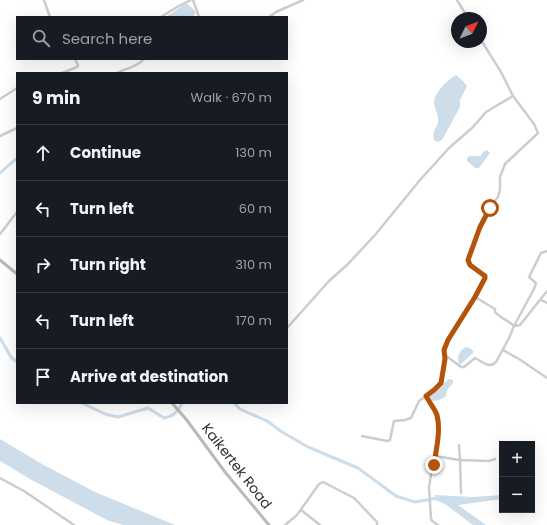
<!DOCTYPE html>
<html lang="en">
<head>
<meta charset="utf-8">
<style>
	:root { --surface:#171b24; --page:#242831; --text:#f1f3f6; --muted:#9ea1a6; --line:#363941 }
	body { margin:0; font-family:Poppins,sans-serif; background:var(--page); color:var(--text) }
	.controls { position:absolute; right:12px; bottom:12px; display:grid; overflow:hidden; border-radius:0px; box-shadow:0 4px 16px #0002 }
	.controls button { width:36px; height:36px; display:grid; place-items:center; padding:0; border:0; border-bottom:1px solid var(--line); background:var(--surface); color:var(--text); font:20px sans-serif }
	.compass { position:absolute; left:451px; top:12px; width:36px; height:36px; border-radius:50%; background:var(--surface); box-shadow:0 4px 16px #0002; rotate:47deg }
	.stop { position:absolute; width:12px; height:12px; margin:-9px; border:3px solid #b45309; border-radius:50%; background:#fff }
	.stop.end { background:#b45309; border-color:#fff; box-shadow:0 1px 4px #0008 }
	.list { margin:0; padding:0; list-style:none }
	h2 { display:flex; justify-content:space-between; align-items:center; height:52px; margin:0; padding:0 16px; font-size:17px }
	h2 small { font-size:13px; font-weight:400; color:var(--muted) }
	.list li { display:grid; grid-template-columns:26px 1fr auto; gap:12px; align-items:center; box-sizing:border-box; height:56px; padding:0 16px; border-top:1px solid var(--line) }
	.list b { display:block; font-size:15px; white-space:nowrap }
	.list em { font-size:13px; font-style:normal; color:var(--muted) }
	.icon { flex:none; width:22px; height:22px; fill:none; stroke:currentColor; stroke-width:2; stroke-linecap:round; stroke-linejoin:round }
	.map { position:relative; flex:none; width:547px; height:525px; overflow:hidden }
	.search { position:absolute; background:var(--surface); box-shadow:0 4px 16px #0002; left:16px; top:16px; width:272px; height:44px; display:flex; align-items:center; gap:10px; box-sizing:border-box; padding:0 14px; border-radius:0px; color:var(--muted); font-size:15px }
	.panel { position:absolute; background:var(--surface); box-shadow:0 4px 16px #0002; left:16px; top:72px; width:272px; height:332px; border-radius:0px }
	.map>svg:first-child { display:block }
	.water { fill:#cddde9 }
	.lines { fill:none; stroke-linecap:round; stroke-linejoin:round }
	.canal { stroke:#cddde9; stroke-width:3 }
	.minor { stroke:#cdcdcd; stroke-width:2.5 }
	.secondary { stroke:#bababa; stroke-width:3 }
	.route { stroke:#b45309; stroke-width:5 }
	.labels { text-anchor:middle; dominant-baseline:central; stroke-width:4; stroke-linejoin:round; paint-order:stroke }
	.street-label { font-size:14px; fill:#303030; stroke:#fff }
</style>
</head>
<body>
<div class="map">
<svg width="547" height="525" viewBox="0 0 547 525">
	<rect width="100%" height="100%" fill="#fff"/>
	<path class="water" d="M185,4H188L195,11V14L193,17H166Z
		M456,75L463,81L467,86L460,100V107L442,140L438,142L434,140C432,130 436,130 438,122C439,116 435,109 434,104C433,94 448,79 456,75Z
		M487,150L490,153L479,168H475L467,161V158L469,156H481L483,152Z
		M466,347L470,348L474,352L460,365C455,358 460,350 466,347Z
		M449,379L453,380V383L447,390L446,396C441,400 435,402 429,400V396Z
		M0,439L42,464L95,492L175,525H123L107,520L30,479L0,461Z
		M435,495L473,497L502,495V499L458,505L486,525H473L445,504L435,500Z"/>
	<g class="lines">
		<path class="canal" d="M0,173L17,158
			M0,338L11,357L17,362
			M82,403L105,414L118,417L148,408L164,418C173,417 178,412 182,403
			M234,403L240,409L267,421L282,432L308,447L358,468L396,496L415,502L438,498"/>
		<path class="minor" d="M44,0L50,17
			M193,0L199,17
			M457,0L468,18
			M161,17L177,7L191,0
			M269,17L276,12L303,0
			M62,73L77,67L78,65L75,59
			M117,73C126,68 136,68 144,59
			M0,99L17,88
			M0,136L17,128
			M0,234L17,212
			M547,251L541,253L529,277L536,283L534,289L514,326L520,325L547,291
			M541,300L547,303
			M287,328L329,281L348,264L375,235L420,180L449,148L472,128L486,112L513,96
			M503,350L519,359L547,378
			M445,355L461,367H464L475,358C483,362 489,369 496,362L509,338L514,326C508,320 500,318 495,312V309L475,297
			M362,436L387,441L390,440L394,421L405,420L411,418L419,401L426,396
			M459,445L460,460L489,461L495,459
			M435,456L460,460L461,493
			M0,478L24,491L74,525
			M301,510L320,525
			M285,525L297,515L319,484L323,482L354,498L377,522V525
			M438,525L432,521L431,518L429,487L438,432C437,415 434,410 426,396C443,384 443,378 445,357C445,351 445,346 448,340C456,325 467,310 476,295L478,289L485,278V276L470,265L468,260L480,227L489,208L498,197L500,190V177L505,164L538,133L534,124L513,96L501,72L481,40"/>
		<path class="secondary" d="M0,260L17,274
			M172,403L186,419L225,472L269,525"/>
	</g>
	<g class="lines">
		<path class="route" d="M434,465C436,451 441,430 437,415C435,409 429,402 426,396L434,390L441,383L445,359L444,350L448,340L475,297L485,278V276L470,265L468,260L480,227L490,208"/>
	</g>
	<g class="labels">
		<g class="street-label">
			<text transform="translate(237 466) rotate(52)">Kaikertek Road</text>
		</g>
	</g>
</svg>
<div class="controls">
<button>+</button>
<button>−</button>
</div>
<svg class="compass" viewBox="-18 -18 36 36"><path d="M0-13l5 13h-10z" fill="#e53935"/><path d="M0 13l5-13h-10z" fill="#9ea1a6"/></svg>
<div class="stop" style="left:490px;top:208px"></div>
<div class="stop end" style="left:434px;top:465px"></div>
<div class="search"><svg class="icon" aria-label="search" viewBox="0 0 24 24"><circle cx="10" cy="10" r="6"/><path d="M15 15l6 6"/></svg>Search here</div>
<section class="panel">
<h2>9 min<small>Walk · 670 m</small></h2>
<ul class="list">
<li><svg class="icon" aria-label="ahead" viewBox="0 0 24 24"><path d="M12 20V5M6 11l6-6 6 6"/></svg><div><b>Continue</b></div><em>130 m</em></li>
<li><svg class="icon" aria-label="left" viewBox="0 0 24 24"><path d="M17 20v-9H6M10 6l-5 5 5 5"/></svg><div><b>Turn left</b></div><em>60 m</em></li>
<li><svg class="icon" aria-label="right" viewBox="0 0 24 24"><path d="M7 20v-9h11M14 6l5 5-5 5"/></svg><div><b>Turn right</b></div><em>310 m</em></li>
<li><svg class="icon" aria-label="left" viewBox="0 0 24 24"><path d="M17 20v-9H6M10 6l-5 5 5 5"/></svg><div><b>Turn left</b></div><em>170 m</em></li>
<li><svg class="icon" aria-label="arrive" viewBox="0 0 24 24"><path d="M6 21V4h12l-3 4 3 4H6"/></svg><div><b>Arrive at destination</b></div></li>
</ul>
</section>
</div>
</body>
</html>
